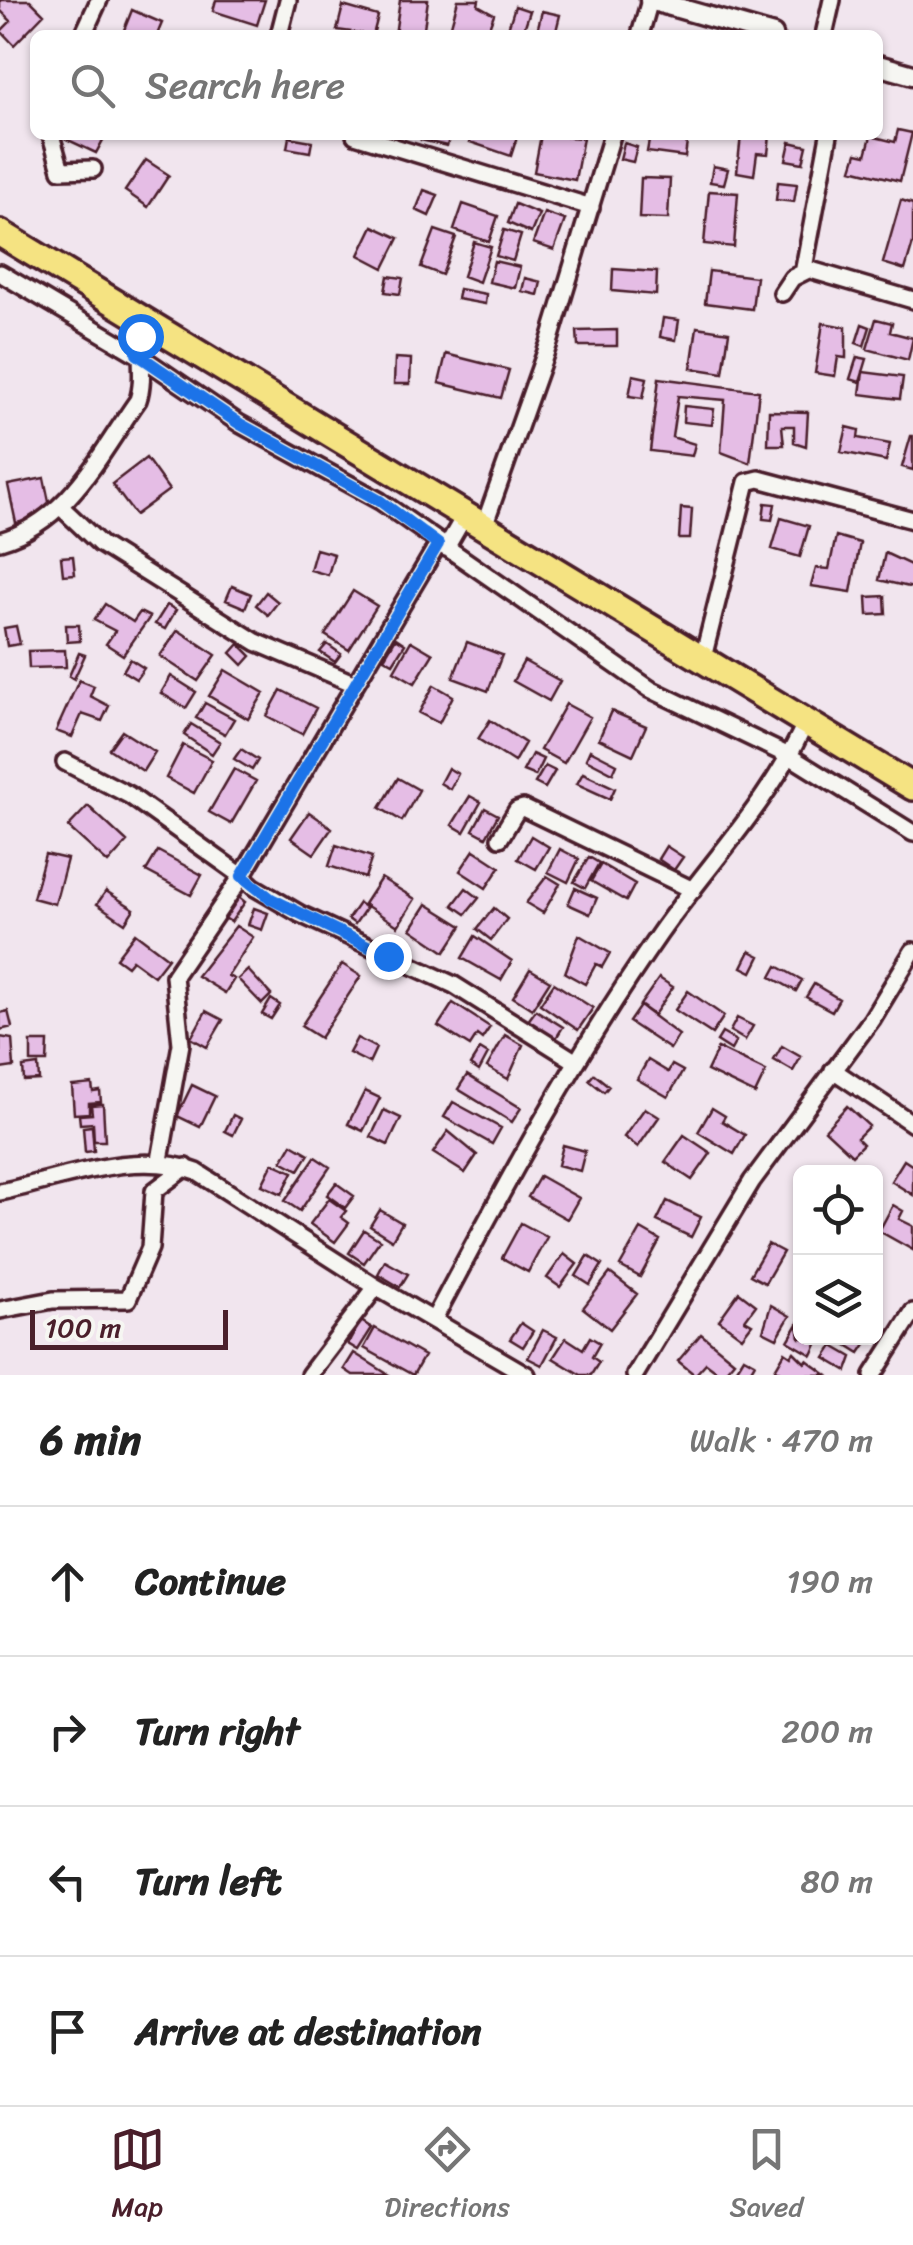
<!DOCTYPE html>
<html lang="en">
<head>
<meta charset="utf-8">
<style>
	:root { --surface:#fff; --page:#f6f6f6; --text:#222; --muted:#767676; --line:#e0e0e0; --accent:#4a1f2b }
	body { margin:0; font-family:Sriracha,sans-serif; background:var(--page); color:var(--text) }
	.controls { position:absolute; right:30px; bottom:30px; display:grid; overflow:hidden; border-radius:15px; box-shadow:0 2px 8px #0004 }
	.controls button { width:90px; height:90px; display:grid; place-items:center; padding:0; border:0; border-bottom:2px solid var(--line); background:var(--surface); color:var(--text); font:50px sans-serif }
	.scale { position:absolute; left:30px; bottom:25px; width:198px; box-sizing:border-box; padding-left:10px; border:5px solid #4a1f2b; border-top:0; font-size:28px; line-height:35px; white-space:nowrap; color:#4a1f2b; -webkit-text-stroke:8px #f6f6f2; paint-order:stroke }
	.stop { position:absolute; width:30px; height:30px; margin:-22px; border:8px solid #1a73e8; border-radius:50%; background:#fff }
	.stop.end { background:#1a73e8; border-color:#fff; box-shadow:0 2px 10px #0008 }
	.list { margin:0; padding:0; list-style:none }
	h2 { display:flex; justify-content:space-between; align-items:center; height:130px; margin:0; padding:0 40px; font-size:42px }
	h2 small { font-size:32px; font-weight:400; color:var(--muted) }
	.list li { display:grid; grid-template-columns:65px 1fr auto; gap:30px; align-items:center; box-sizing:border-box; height:150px; padding:0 40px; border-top:2px solid var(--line) }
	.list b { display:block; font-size:38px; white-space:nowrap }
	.list em { font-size:32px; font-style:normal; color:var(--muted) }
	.icon { flex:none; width:55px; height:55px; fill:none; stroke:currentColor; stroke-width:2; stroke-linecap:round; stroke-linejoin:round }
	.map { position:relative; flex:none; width:913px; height:1375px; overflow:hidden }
	.search { position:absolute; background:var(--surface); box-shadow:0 2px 8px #0004; left:30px; right:30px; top:30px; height:110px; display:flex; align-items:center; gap:25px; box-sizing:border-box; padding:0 35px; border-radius:15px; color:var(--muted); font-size:38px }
	.sheet { height:730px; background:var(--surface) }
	nav { display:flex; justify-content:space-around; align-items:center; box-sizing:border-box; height:140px; border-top:2px solid var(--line); background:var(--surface); font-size:28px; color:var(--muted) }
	nav a { display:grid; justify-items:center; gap:5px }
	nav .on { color:var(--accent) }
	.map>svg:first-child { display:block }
	.building { fill:#e5bde5; stroke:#4a1f2b; stroke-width:2.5 }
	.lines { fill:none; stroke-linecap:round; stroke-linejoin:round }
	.minor-casing { stroke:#4a1f2b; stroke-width:22 }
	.tertiary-casing { stroke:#4a1f2b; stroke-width:25 }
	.trunk-casing { stroke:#4a1f2b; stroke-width:32 }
	.minor { stroke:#f6f6f2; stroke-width:15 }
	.tertiary { stroke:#f6f6f2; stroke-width:18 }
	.trunk { stroke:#f5e382; stroke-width:25 }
	.route { stroke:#1a73e8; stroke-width:12 }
</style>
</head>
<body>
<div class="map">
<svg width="913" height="1375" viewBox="0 0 913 1375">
	<rect width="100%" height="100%" fill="#f1e5ee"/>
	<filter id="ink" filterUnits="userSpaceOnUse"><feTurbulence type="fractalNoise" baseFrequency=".01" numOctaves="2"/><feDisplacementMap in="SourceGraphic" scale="20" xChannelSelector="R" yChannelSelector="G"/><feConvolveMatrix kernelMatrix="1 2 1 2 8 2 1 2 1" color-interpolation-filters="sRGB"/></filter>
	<g filter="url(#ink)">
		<path class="building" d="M0,0H30L44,14L14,45L1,31L11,21L0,10Z
			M216,0H265L257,25L213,11Z
			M400,0H428L423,35H395Z
			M458,0H479L478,5L494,14L488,30L463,26L459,31L450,29Z
			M343,6L378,16L373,35L337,30Z
			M515,6L530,11L522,35H506Z
			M132,10L162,23L157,35H122Z
			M542,11L560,15L555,35H536Z
			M898,130L912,133L900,181L852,169L857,153L866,155L871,136L895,142Z
			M68,135H91L103,140L96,153L66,139Z
			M423,135H450L447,146L421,140Z
			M473,135H511L517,137L511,156L470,142Z
			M541,135L583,138L575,180L534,172Z
			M650,135H688L685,157L647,152Z
			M741,135H770L768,154L757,153L754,175L737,172Z
			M289,137L312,141L310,152L287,148Z
			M790,142L807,146L803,163L786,160Z
			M624,143L637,147L633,162L620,159Z
			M146,160L169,175L148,207L125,191Z
			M713,166L728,169L724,184L710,182Z
			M641,178L670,179L668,219L639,218Z
			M778,182L797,184L794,202L776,200Z
			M424,190L438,195L429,216L416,210Z
			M709,191L738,193L734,247L704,244Z
			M901,200L913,204V243L905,270L883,263Z
			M463,204L498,216L489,242L454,230Z
			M515,204L539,214L531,233L508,223Z
			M544,213L565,220L554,250L533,243Z
			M373,226L399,238L384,268L359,255Z
			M435,230L456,237L442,275L421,267Z
			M504,230L521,235L513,261L496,256Z
			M474,242L491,247L479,282L463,276Z
			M494,261L520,267L515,288L489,282Z
			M613,269L657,272L656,295L612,291Z
			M709,271L756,277L752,309L705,303Z
			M388,276L403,278L400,294L385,292Z
			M525,278L541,282L538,295L522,291Z
			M459,289L486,294L485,304L457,299Z
			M663,318L679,320L676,340L660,337Z
			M876,319L892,323L890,332L913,338L908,360L867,349Z
			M823,323L846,327V358L838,357L835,376L815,373Z
			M862,324L870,327L864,346L856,343Z
			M697,327L729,332L723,373L691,368Z
			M617,330V346H578L577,331Z
			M446,354L509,370L501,398L439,383Z
			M857,357L867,359L860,382L850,379Z
			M395,358L411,359L410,384H394Z
			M863,372L903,377L900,399L860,394Z
			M633,375L647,378L643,398L629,396Z
			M659,378L759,391L750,463L721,452L725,400L678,396L672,437L695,444L692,456L650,451Z
			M684,406L714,409L712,425L683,422Z
			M769,411L808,412L806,446L794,442V426H782L784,445H768Z
			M847,427L859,430L858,438L890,444L886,461L841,452Z
			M911,436H913V470L902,467Z
			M146,458L169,490L135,515L112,484Z
			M44,478L52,516L16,523L8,485Z
			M765,503L775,504L772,520L763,519Z
			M681,508L692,509L690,539H679Z
			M781,518L809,526L800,557L772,549Z
			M836,536L860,543L851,592L811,586L816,568L829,569Z
			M316,549L334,554L328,575L310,570Z
			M885,553L913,566V588L879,580Z
			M73,556L75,574L63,575L61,557Z
			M232,586L251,594L245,608L226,600Z
			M353,591L377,606L349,650L325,635Z
			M266,592L278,602L268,615L256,605Z
			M885,596L886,614L868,615L867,597Z
			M105,604L133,622L140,612L150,617L123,655L106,644L115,631L94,620Z
			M167,605L176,610L165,629L155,624Z
			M66,625H79L80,641L67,642Z
			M16,626L20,644L7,646L4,628Z
			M178,630L216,655L198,681L160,656Z
			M396,638L405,644L393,663L384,658Z
			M411,641L433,654L415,683L394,671Z
			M467,642L502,655L488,691L453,678Z
			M239,644L251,656L243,665L231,653Z
			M327,644L341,654L335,662L320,652Z
			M65,650L66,667L29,668L28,651Z
			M79,653L85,655L74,679L69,676Z
			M130,659L144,668L136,679L123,671Z
			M524,661L560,681L549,701L513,681Z
			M225,670L264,693L248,719L209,696Z
			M171,676L196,692L186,708L161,693Z
			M79,680L94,686L90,696L109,706L102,721L82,714L72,737L56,731Z
			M434,685L453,696L439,723L419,713Z
			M281,690L316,708L302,734L267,716Z
			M205,703L234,719L225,734L196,718Z
			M566,704L590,717L564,763L540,750Z
			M611,711L646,726L633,755L599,739Z
			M490,720L525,743L514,762L478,739Z
			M191,724L220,742L212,754L184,735Z
			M122,731L155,752L143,771L109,749Z
			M183,745L212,760L194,793L166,778Z
			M241,749L258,760L252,770L234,759Z
			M590,750L617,764L613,773L586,759Z
			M532,754L543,759L535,776L523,771Z
			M545,766L555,771L545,788L535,783Z
			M448,768L458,774L450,789L440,783Z
			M234,769L256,781L231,824L209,812Z
			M583,773L615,788L610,799L577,784Z
			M398,778L419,790L402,821L380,808Z
			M470,796L481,802L464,832L452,825Z
			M88,806L127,842L108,863L68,827Z
			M485,808L498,815L486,837L473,830Z
			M309,812L332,828L314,854L291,838Z
			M531,836L549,847L536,869L518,859Z
			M336,845L372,857L365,878L329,866Z
			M666,846L683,857L674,870L658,859Z
			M560,849L579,859L568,882L548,872Z
			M474,850L500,867L486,888L460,871Z
			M158,851L202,875L191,895L146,871Z
			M45,854L67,859L55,904L33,898Z
			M589,857L599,863L585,888L574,882Z
			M601,864L635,884L626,901L591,881Z
			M547,876L560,884L543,913L526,903Z
			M381,878L415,899L398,926L364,904Z
			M466,888L479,898L466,914L453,905Z
			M575,888L597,898L590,914L568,904Z
			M106,891L134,909L125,923L97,904Z
			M235,894L245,902L231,922L220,915Z
			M359,903L366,908L355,924L348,919Z
			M427,904L462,926L445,952L411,929Z
			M254,908L268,913L262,930L248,925Z
			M494,908L507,919L491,940L477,929Z
			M236,926L253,937L228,976L234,979L225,993L197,976Z
			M135,933L168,958L154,976L132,960L127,966L116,958Z
			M579,935L610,953L602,967L596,964L585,984L565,973Z
			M475,936L512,961L501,980L462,958Z
			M750,951L760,956L752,972L742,967Z
			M342,964L361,976L320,1038L301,1026Z
			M777,966L802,980L796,991L771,977Z
			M530,969L550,981L532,1009L513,997Z
			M248,970L271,995L262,1004L238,979Z
			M659,978L673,987L654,1015L640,1005Z
			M554,983L593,1008L578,1030L540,1004Z
			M814,984L839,999L832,1011L806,997Z
			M688,991L724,1016L712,1034L675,1010Z
			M271,999L280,1005L271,1019L262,1014Z
			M453,1003L490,1027L482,1039L477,1035L470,1046L438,1026Z
			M640,1006L679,1035L670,1049L629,1022Z
			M536,1010L563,1027L553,1043L525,1025Z
			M8,1011L12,1027L0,1030V1013Z
			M206,1011L223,1020L207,1047L191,1038Z
			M737,1018L753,1026L745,1040L730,1031Z
			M722,1033L736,1041L731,1050L717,1041Z
			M505,1035L523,1045L508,1079L487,1067Z
			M0,1037L12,1039L14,1067L0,1069Z
			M357,1038L376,1048L369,1063L349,1053Z
			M31,1042H48L47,1062H31Z
			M782,1046L801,1057L793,1071L774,1060Z
			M718,1048L766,1071L755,1094L707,1071Z
			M480,1049L488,1054L479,1071L470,1065Z
			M648,1060L668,1072L672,1065L683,1071L668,1097L637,1079Z
			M38,1065L39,1080L24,1081L23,1067Z
			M594,1074L609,1086L604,1092L589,1080Z
			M467,1075L521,1108L512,1122L458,1089Z
			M92,1084L93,1092L100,1091L101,1102L89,1103V1113L74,1114L72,1086Z
			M192,1085L215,1096L200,1127L177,1116Z
			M365,1091L380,1098L363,1131L348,1124Z
			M453,1102L501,1128L492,1144L444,1117Z
			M103,1104L105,1141H94L93,1123L80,1124L79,1115L92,1114L91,1105Z
			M847,1106L869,1126L857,1138L863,1144L852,1155L825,1130Z
			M645,1108L659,1117L638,1147L624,1137Z
			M712,1108L725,1116L722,1121L745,1135L734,1154L698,1132Z
			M384,1110L401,1118L388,1145L371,1137Z
			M233,1115L241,1119L233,1135L225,1131Z
			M92,1126L94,1151L85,1152L83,1127Z
			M448,1131L477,1155L465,1173L433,1153Z
			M684,1135L711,1153L692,1180L665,1162Z
			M292,1144L309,1154L299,1170L282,1161Z
			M563,1145L585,1151L580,1171L558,1165Z
			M315,1157L330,1167L300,1211L285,1201Z
			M904,1160L913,1166V1195L891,1181Z
			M273,1163L293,1172L282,1194L262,1185Z
			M540,1176L579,1198L567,1219L528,1197Z
			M336,1183L354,1196L345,1208L327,1195Z
			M329,1199L346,1211L341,1217L349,1223L335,1242L310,1224Z
			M667,1201L701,1217L691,1237L657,1221Z
			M893,1205L903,1211L899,1219L913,1226V1250L879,1231Z
			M380,1210L402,1223L392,1240L370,1226Z
			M521,1223L547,1237L528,1272L502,1258Z
			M641,1229L660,1240L640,1277L620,1266Z
			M364,1230L380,1240L364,1263L349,1253Z
			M768,1244L783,1252L765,1283L750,1275Z
			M564,1254L577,1264L560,1287L547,1278Z
			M588,1256L602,1265L590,1285L576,1276Z
			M385,1261L408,1274L400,1287L378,1274Z
			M610,1273L637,1294L610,1329L583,1308Z
			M739,1292L756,1305L745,1320L752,1324L742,1337L719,1320Z
			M771,1305L790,1316L777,1338L763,1331Z
			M361,1321L372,1328L358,1350L348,1344Z
			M521,1323L533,1331L523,1347L510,1339Z
			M798,1324L800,1338H820L812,1355L788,1341Z
			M375,1328L424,1356L413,1375L364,1348Z
			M543,1330L557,1337L542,1365L528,1358Z
			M701,1334L734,1361L722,1375L706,1363L695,1375L678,1361Z
			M590,1337L600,1343L592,1357L599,1362L591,1375H581L553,1358L566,1338L583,1349Z
			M836,1338H870L860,1353Z
			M833,1346L852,1357L847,1371L825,1358Z
			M785,1352L791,1356L794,1352L805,1363L807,1360L827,1375H785L775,1369Z
			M354,1353L389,1375H353L344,1369Z
			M744,1357L755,1363L748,1375L736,1370Z"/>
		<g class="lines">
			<defs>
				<path id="minor" d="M83,35L99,0
					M279,35L288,0
					M640,35L650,0
					M824,35L832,0
					M51,135L61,170L93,169
					M355,135L591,207
					M829,135L804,268L913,300
					M0,273L137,354L240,424L380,501L650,689L791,757L913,833
					M782,293L792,278L806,271
					M62,508L100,544L256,642L355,684
					M484,526L550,340L612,135
					M0,541C69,521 99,455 138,400C146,377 137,348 143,319
					M446,548L465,515
					M703,658L747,482L759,479L913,520
					M65,762L129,795L242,876L438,544
					M500,838L517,810L523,808L693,890
					M833,1070L913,1124
					M160,1160L181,1044L174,976L242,876L254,887L300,914L454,985L575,1061
					M0,1192C62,1179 136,1148 197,1172L376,1287L527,1375
					M0,1310L53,1300L128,1299L150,1248L154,1191L186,1167
					M434,1319C504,1187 574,1056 660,933C709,863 772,800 806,721
					M309,1375L376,1287
					M635,1375L752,1181L872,1019L913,951
					M873,1375L913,1312"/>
				<path id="tertiary" d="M650,0L773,35
					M878,65L913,75"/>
				<path id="trunk" d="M0,233L913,787"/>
			</defs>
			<use href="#minor" class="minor-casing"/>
			<use href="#tertiary" class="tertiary-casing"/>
			<use href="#trunk" class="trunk-casing"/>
			<use href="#minor" class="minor"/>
			<use href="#tertiary" class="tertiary"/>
			<use href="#trunk" class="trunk"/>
		</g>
	</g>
	<g class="lines" filter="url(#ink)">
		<path class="route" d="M140,336L137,354L240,424L380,501L438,544L242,876L271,899L388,956"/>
	</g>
</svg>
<div class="controls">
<button><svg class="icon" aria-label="locate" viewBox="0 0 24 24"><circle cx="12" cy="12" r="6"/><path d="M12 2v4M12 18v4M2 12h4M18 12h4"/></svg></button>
<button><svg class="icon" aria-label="layers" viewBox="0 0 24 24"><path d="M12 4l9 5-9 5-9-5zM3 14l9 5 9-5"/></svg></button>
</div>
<div class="scale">100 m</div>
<div class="stop" style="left:140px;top:336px"></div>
<div class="stop end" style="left:388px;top:956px"></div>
<div class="search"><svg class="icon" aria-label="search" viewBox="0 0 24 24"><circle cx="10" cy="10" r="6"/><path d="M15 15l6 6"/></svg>Search here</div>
</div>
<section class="sheet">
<h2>6 min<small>Walk · 470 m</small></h2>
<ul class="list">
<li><svg class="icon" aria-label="ahead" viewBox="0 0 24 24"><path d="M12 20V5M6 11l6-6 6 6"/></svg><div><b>Continue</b></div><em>190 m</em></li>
<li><svg class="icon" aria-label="right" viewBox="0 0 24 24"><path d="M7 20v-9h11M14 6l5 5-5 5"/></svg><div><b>Turn right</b></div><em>200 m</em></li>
<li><svg class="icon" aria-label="left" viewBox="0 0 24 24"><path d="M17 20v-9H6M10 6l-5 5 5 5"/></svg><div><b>Turn left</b></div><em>80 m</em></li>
<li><svg class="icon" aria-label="arrive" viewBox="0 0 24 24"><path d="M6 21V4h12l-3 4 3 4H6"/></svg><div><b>Arrive at destination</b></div></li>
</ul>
</section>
<nav>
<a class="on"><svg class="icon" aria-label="map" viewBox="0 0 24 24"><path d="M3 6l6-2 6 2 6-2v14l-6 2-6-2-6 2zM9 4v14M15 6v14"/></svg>Map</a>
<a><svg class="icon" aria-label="directions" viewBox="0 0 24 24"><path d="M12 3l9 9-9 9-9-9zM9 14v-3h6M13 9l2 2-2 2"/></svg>Directions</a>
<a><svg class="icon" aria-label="saved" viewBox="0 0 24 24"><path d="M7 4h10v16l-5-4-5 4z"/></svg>Saved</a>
</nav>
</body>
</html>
